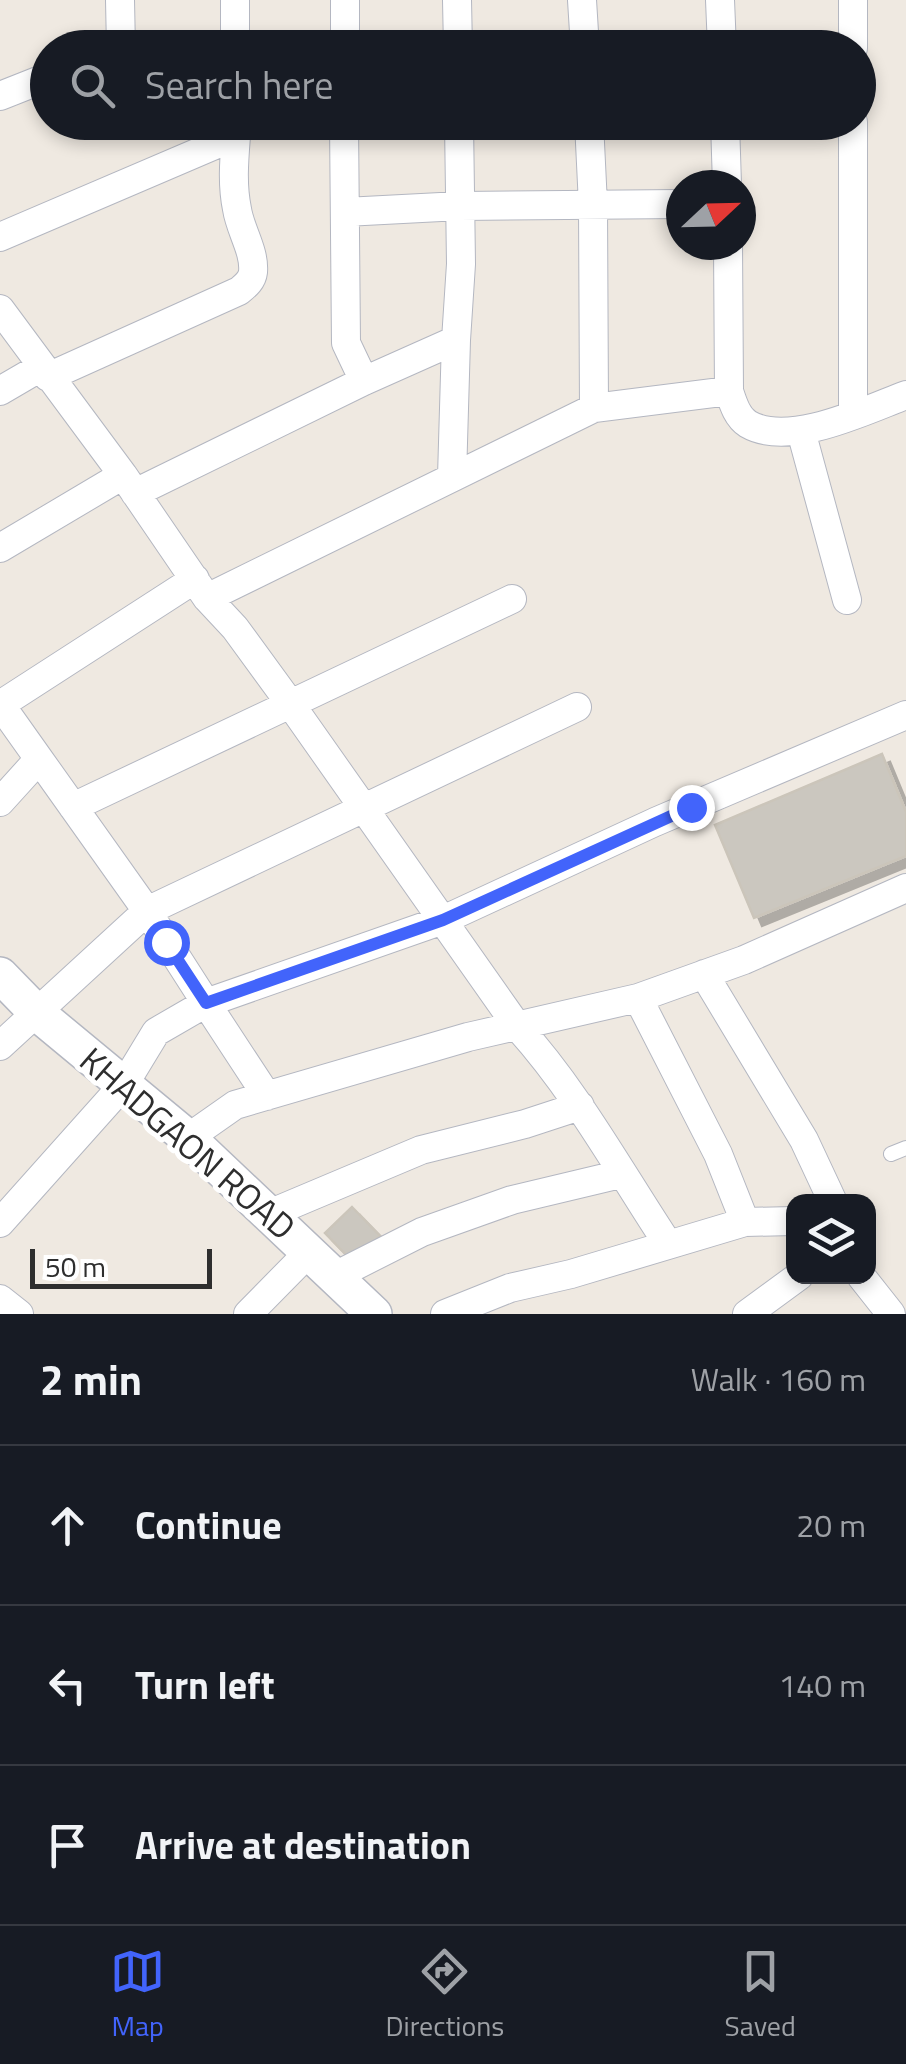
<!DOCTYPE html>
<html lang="en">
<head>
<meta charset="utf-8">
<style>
	:root { --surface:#171b24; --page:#20242c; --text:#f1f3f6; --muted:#9ea1a6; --line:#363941; --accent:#4264fb }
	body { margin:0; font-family:"Titillium Web",sans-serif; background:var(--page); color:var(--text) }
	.controls { position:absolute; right:30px; bottom:30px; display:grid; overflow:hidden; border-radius:20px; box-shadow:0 5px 15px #0003 }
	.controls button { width:90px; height:90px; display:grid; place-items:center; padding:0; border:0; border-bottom:2px solid var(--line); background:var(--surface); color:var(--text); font:50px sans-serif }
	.compass { position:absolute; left:666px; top:170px; width:90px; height:90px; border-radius:50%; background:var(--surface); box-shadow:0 5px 15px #0003; rotate:68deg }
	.scale { position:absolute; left:30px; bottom:25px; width:182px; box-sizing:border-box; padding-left:10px; border:5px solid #2e2e2e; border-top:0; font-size:28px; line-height:35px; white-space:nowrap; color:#2e2e2e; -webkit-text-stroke:8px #fff; paint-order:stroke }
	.stop { position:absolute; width:30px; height:30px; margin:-22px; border:8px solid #4264fb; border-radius:50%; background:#fff }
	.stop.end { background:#4264fb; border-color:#fff; box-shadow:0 2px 10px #0008 }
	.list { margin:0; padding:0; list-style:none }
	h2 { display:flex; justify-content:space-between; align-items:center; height:130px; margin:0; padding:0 40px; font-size:42px }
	h2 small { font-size:32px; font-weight:400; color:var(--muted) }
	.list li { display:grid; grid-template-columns:65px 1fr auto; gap:30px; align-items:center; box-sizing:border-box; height:160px; padding:0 40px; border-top:2px solid var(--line) }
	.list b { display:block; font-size:38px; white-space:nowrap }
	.list em { font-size:32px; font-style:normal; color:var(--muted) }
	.icon { flex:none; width:55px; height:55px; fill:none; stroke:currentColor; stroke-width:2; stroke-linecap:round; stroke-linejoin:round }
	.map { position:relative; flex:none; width:906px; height:1314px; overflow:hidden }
	.search { position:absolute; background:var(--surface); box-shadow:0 5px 15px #0003; left:30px; right:30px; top:30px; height:110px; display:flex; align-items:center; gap:25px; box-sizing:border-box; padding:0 35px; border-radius:55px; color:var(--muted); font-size:38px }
	.sheet { height:610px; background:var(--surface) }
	nav { display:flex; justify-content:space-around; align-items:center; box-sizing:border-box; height:140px; border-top:2px solid var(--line); background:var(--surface); font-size:28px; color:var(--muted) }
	nav a { display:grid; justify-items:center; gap:5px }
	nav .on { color:var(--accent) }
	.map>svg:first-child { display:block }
	.building { fill:#cbc7bf; stroke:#cbc5ba; stroke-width:2.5; filter:url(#shadow) }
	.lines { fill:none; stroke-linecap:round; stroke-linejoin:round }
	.service-casing { stroke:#b4b7c1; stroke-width:16 }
	.minor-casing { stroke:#b4b7c1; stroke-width:30 }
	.tertiary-casing { stroke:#b4b7c1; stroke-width:38 }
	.service { stroke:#fff; stroke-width:14 }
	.minor { stroke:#fff; stroke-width:28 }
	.tertiary { stroke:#fff; stroke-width:35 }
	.route { stroke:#4264fb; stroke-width:12 }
	.labels { text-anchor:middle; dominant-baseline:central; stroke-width:10; stroke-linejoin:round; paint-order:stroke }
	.street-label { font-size:35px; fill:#2e2e2e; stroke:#fff }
</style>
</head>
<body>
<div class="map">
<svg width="906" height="1314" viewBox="0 0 906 1314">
	<defs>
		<filter id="shadow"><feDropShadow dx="8" dy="8" stdDeviation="0" flood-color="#0004"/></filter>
	</defs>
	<rect width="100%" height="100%" fill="#efe9e1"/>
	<path class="building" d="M882,754L906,812V856L754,918L715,825Z
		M352,1207L380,1236L353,1262L325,1233Z"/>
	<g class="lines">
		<defs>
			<path id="service" d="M891,1154L906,1148"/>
			<path id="minor" d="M120,0L121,48
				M235,0V48
				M457,0L458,48
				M582,0L585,48
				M720,0L722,48
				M345,48V0
				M853,48V0
				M0,96L48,77
				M344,122L346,343L364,381
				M589,122L593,205L594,408
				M725,122L727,185
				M345,212L460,206L681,204
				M0,237L236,136V124
				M0,309L123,475L207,598L235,628L289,702L517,1026C576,1091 619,1170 668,1244
				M48,377L239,291C245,286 252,281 253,272C255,251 240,230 237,209C232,185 234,161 236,136
				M0,391L41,367
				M729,391C733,403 737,417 748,424C789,448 866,410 906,395
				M853,414V122
				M801,431L847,600
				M452,477L456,340
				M135,493L364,381L456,340L461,264L459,122
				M0,548L123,475
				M207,598L594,408L729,391L728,245
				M0,704L39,759L0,802
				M0,705L195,579
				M73,807L512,599
				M704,974L804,1140L833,1202
				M638,998L718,1154L745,1222
				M0,1046L147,911L39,759
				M267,1096L206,1003L443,920L655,822L906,715
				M188,1138L235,1105L468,1037L638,998L744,960L906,888
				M269,1214L421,1150L525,1124L580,1106
				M0,1223L125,1083L156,1032L206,1003L147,911L577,707
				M337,1275L422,1232L512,1200L621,1174
				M861,1276L891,1314
				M0,1299L19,1314
				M248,1314L310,1251
				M445,1314L510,1288L571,1274L745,1222L794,1221
				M747,1314L799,1276"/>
			<path id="tertiary" d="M0,975L37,1013L188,1138L374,1314"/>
		</defs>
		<use href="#service" class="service-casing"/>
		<use href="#minor" class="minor-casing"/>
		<use href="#tertiary" class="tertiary-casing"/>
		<use href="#service" class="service"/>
		<use href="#minor" class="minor"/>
		<use href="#tertiary" class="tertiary"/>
	</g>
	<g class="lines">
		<path class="route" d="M166,942L206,1003L443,920L691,807"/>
	</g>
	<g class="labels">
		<g class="street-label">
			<text transform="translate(188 1143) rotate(41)">KHADGAON ROAD</text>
		</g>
	</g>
</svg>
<div class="controls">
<button><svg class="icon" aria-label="layers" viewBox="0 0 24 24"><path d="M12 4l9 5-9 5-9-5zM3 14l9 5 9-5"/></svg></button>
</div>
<svg class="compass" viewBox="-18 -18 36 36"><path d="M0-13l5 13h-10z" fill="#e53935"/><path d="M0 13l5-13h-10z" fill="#9ea1a6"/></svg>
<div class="scale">50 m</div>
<div class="stop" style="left:166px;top:942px"></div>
<div class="stop end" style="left:691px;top:807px"></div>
<div class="search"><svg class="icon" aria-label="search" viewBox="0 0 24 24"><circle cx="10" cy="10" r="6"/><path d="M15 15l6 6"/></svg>Search here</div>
</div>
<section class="sheet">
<h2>2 min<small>Walk · 160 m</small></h2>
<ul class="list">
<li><svg class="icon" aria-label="ahead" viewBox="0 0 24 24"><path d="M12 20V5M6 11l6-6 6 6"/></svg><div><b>Continue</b></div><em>20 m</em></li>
<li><svg class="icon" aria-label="left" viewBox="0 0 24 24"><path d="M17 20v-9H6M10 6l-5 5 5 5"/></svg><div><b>Turn left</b></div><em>140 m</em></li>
<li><svg class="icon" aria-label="arrive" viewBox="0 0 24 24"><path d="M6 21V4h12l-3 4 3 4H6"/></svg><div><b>Arrive at destination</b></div></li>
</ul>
</section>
<nav>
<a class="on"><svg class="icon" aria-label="map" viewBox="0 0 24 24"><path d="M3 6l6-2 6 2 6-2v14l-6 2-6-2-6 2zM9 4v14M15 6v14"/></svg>Map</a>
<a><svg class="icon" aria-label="directions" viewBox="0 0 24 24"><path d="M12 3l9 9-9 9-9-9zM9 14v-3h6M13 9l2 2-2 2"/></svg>Directions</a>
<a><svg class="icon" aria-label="saved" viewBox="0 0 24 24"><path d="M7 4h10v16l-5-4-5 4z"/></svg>Saved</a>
</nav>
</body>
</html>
